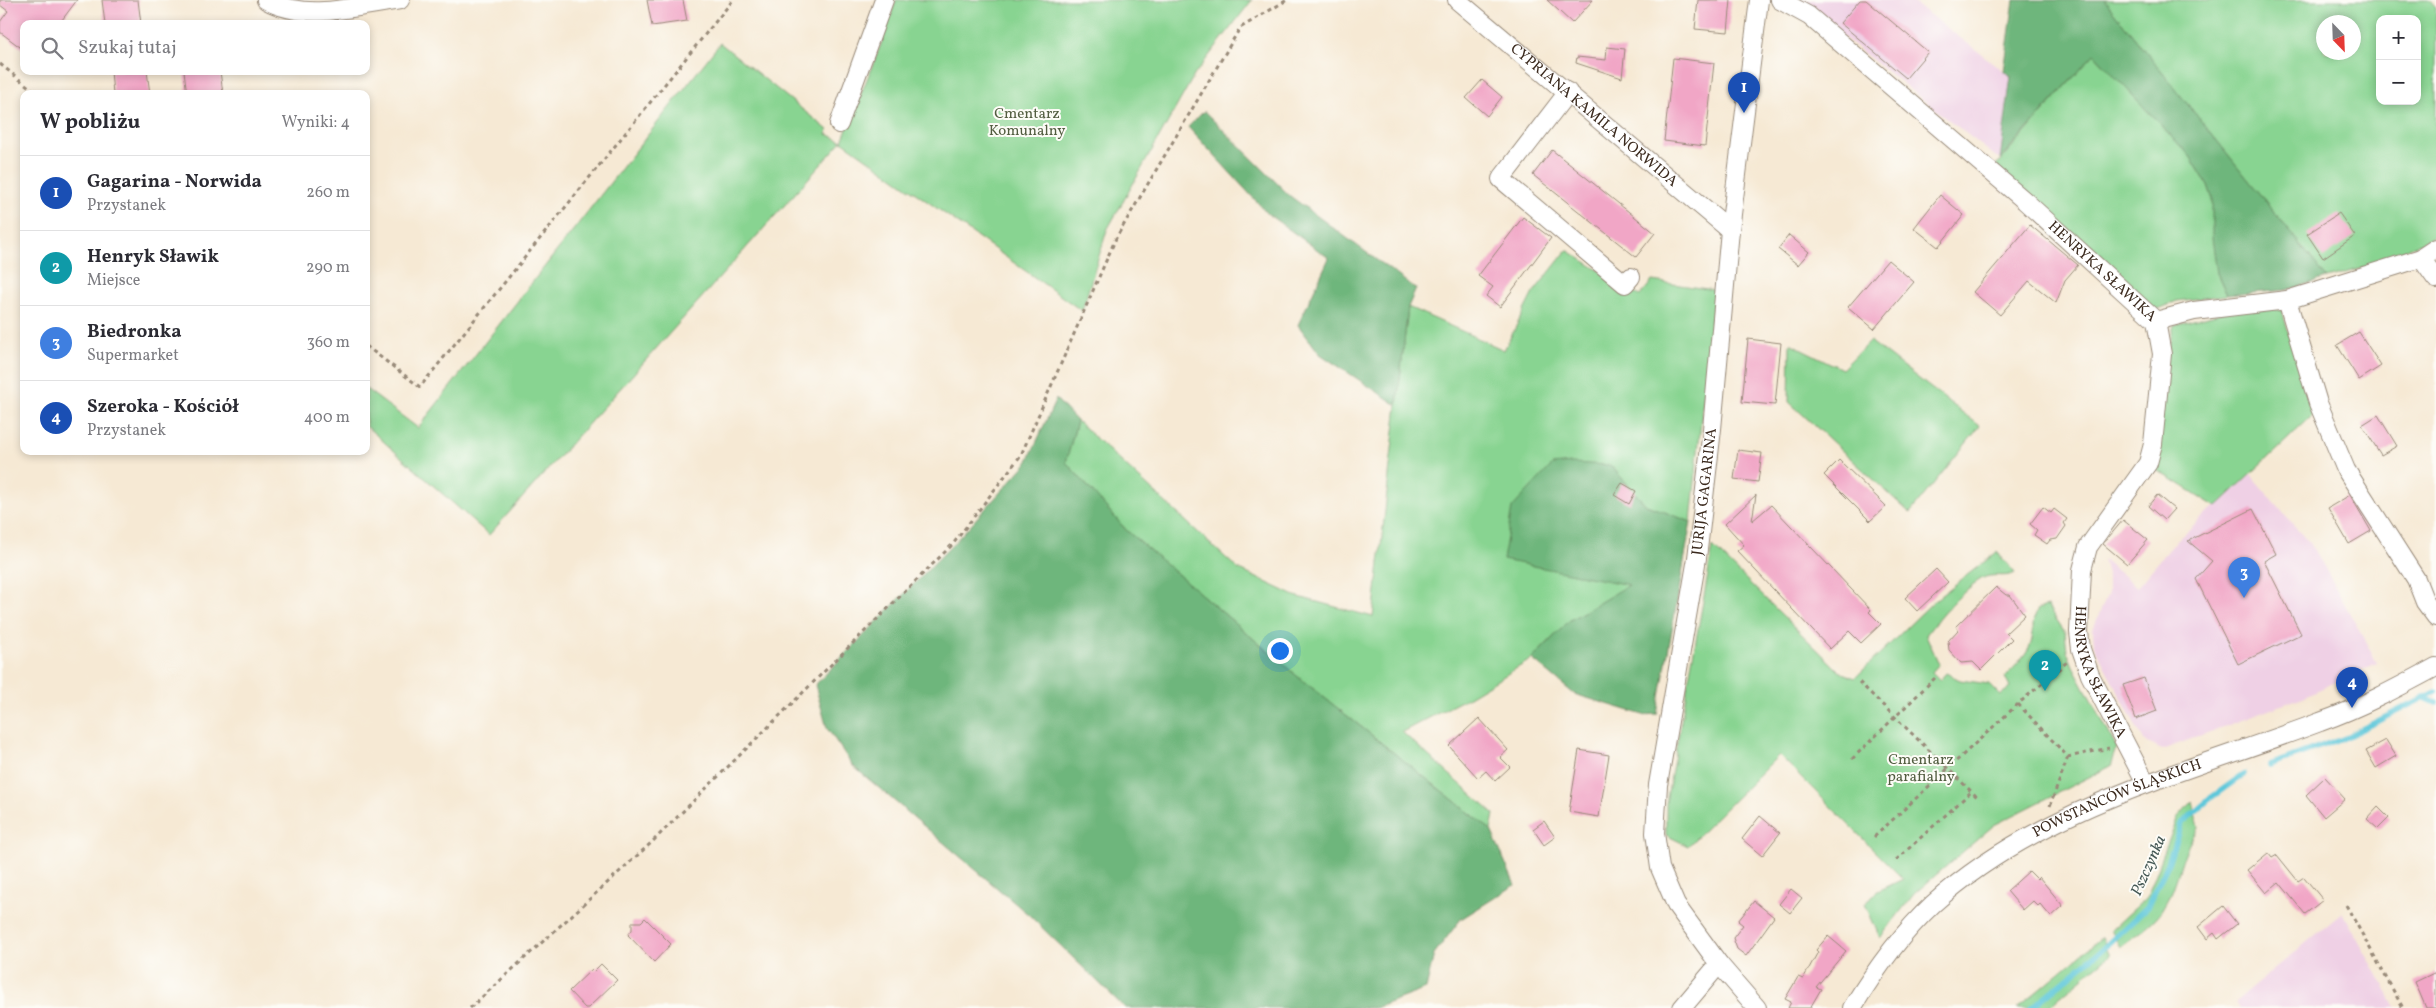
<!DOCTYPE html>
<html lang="pl">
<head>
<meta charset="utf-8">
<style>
	:root { --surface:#fff; --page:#f7f7f7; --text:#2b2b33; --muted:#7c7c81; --line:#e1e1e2; --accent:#db2777 }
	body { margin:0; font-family:Vollkorn,serif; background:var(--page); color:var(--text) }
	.controls { position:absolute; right:15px; top:15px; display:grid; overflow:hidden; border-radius:10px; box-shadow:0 2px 8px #0003 }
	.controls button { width:45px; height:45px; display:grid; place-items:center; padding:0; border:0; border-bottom:1px solid var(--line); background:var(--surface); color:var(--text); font:25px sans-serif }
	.compass { position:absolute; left:2316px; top:15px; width:45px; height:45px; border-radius:50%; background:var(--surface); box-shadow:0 2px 8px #0003; rotate:157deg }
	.you { position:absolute; left:1279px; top:650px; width:18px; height:18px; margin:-12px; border:4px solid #fff; border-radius:50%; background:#1a73e8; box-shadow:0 0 0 8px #1a73e833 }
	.badge { display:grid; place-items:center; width:32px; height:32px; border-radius:50%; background:var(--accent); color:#fff; font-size:16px; font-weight:700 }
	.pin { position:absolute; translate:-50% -41px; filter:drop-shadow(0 1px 2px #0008) }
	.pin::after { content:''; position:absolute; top:26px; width:18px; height:15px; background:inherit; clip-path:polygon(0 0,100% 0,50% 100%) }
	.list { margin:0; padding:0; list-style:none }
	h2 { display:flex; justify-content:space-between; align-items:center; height:65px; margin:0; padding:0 20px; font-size:21px }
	h2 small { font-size:16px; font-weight:400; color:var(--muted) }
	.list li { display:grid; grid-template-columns:32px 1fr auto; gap:15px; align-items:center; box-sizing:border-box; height:75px; padding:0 20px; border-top:1px solid var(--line) }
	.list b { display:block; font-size:19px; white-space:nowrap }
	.list p { margin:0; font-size:16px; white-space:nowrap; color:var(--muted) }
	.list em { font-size:16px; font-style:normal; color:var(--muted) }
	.icon { flex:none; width:28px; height:28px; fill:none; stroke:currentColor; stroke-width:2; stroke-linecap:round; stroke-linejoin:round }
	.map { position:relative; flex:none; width:2436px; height:1008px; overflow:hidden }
	.search { position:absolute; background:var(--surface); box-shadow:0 2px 8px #0003; left:20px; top:20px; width:350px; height:55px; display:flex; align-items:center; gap:12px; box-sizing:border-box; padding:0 18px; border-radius:10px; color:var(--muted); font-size:19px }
	.panel { position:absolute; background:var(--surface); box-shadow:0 2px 8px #0003; left:20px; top:90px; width:350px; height:365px; border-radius:10px }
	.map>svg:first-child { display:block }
	.built { fill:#efd0e5 }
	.green { fill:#88d491; stroke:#627f58; fill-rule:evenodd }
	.forest { fill:#6eb67b; stroke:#54704c }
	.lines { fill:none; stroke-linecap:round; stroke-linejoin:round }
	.stream { stroke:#5fc8da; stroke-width:5.5 }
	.building { fill:#f1a6c6 }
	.minor-casing { stroke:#988a79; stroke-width:20 }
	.path { stroke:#988a79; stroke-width:3; stroke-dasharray:4 4; stroke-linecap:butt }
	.minor { stroke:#fff; stroke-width:18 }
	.labels { text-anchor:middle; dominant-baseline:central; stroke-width:4; stroke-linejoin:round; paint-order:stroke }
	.park-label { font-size:15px; fill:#525d40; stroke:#fdfcf7 }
	.street-label { font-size:15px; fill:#3b2a1e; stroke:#fdfcf7 }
	.water-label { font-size:16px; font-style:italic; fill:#465956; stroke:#fdfcf7 }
</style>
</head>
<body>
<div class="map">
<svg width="2436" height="1008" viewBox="0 0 2436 1008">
	<rect width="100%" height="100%" fill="#fdfcf7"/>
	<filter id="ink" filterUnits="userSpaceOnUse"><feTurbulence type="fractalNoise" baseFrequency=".02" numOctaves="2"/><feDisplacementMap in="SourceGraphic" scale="10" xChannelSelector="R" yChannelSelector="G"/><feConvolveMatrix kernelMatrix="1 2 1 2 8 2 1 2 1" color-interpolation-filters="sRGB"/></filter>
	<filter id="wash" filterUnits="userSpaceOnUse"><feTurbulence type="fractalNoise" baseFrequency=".0096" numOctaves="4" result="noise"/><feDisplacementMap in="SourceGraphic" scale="20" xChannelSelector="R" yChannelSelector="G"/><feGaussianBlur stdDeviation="1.12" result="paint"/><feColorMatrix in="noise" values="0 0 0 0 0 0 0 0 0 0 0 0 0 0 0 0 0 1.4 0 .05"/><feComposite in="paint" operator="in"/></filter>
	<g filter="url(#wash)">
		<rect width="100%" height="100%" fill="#f6e9d4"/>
		<path class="built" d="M1796,0H1910L2004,71L2011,76L2000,160Z
			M2251,475L2315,550L2377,663L2303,697L2162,750L2144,741L2094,646L2093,629L2108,593V578L2103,559L2137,587L2178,539Z
			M2343,912L2396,1008H2240L2235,1002Z"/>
		<path class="green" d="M896,0H1252L1195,74L1107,230L1082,311L842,141L489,535L366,426V389L418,428L720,43L828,130L827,134L842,141L883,39Z
			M2104,0H2429L2436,8V236L2370,266L2327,278ZM2380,19H2417V101H2380ZM2324,22H2354V52H2324Z
			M2094,54L2190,156L2208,185L2212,197L2217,273L2227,295L2177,301L2155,310L1996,166Z
			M1567,250L1640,296L1652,281L1714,290L1691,522L1646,505L1610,465L1630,585L1570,620L1532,659L1469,697L1402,732L1494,814L1491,830L1297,676L1127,531L1066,462L1077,421L1238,569L1295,596L1373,617L1408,307L1504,350L1533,293Z
			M2235,309L2282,310L2312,416L2216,507L2154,468L2168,350L2174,325Z
			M1870,341L1980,426L1910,513L1789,402L1790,343L1842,369Z
			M1713,547L1839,671L1855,678L1935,600L1997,552L2015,573C2005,579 1993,572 1981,579C1963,590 1938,618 1926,635L1939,664L1932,672L1940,680L1946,673L1960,680L1989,684L2000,695L2010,688L2005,677C2014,667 2030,654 2032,639C2035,624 2030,626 2038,609L2047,606L2065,632L2067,651L2073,666L2117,748L2111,766L1994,825L1914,894L1880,938L1865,904L1876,892L1903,879L1779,755L1688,846L1666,835V803Z
			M2192,802L2199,828C2180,850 2180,883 2163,909C2153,924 2134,936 2120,947L2111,930L2147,897L2177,819Z
			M2102,937L2110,955L2047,1008H2017Z"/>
		<path class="forest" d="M2014,0H2104L2327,278L2287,290L2227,295L2217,273L2212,238V197L2208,185L2190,156L2094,54L2000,160L2011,76L2004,71Z
			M1204,111L1290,196L1416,289L1408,307L1397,405L1320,354L1298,325L1329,258L1269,215L1188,127Z
			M1056,399L1077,421L1066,462L1127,531L1297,676L1491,830L1515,885L1461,919L1434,954L1426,989L1375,1008H1125L1029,915L853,766L827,728L815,685L953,544L1027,463Z
			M1571,463L1610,465L1646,505L1691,522L1657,714L1643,715L1574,694L1532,659L1570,620L1629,585L1503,560L1512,508L1552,465Z"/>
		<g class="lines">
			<path class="stream" d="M2423,697L2436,703
				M2270,765L2348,736L2435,692
				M2031,1008L2099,952L2147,907L2167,866L2181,824L2212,797L2244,774"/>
		</g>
		<g id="blocks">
			<path class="building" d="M0,0H77L59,24H24V50L0,32V22L8,11L0,5Z
				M102,0H138L141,24H105Z
				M647,0H683L687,21L652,26Z
				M1547,0H1593L1572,23Z
				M1698,0H1731L1728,32L1695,29Z
				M1860,0H1866L1928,52L1906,78L1840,23Z
				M1607,47L1625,49L1622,78L1576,63L1577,57L1606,60Z
				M1673,58L1714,63L1705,146L1664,141Z
				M111,71H147L150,94H113Z
				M184,71H220L223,94H187Z
				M1482,80L1502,97L1487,116L1466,98Z
				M1552,150L1655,233L1636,257L1533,175Z
				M1940,195L1964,215L1938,247L1914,228Z
				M2339,213L2355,236L2323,258L2307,234Z
				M1523,217L1551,238L1500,307L1486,296L1493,287L1478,276Z
				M2030,225L2078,265L2065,280L2056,303L2029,281L2000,315L1973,292Z
				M1789,235L1809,252L1798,265L1778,249Z
				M1888,260L1914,282L1874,329L1848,307Z
				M2359,332L2381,366L2359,380L2337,345Z
				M1748,339L1781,343L1775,405L1742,402Z
				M2378,415L2397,446L2381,455L2362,425Z
				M1738,450L1762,453L1758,482L1734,479Z
				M1839,460L1886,506L1870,521L1824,475Z
				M1622,483L1636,491L1629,504L1614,495Z
				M1756,495L1752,521L1771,505L1871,610L1869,612L1881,624L1861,643L1849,631L1830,649L1737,551L1744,545L1725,524Z
				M2157,495L2174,509L2164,520L2148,506Z
				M2350,495L2371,531L2349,544L2328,508Z
				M2043,507L2051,513L2054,509L2067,519L2064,523L2066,526L2057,539L2050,540L2047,544L2034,535L2037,530L2030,524Z
				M2253,509L2276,554L2264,561L2301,634L2238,664L2196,579L2212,561L2188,541Z
				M2123,520L2148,540L2127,564L2103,544Z
				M1936,569L1948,582L1917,611L1905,598Z
				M1996,587L2006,595H2010L2025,615L2006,633L2012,639L1981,670L1973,662L1961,663L1949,650L1948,641L1958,630L1956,626Z
				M2144,678L2157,711L2136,719L2123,685Z
				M1479,718L1508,750L1500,757L1510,767L1495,781L1486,771L1478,778L1449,746Z
				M2386,740L2396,756L2376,768L2366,751Z
				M1579,750L1609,755L1599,817L1569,812Z
				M2325,777L2345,799L2324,817L2306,795Z
				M2378,807L2389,818L2378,829L2367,819Z
				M1760,816L1780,833L1762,856L1742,839Z
				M1544,821L1555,837L1544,845L1533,829Z
				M2268,853L2272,858L2277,855L2298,881L2304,877L2323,900L2305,914L2279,882L2266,893L2247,870Z
				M2029,871L2037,879L2039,877L2063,906L2051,917L2040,904L2038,906L2033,901L2023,910L2007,891Z
				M1791,889L1802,898L1790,913L1779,904Z
				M1754,901L1774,917L1746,956L1737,949L1733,938L1743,925L1738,921Z
				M2223,906L2237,924L2218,939L2214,933L2207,939L2198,927Z
				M645,918L671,944L654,962L628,935L632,930V922H641Z
				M1828,936L1846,951L1816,987L1821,989L1810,1008H1788L1791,1002L1785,999L1798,977L1803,979L1818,952L1816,950Z
				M601,964L617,980L588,1008H585L569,991L592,969L594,971Z
				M2436,972V1008H2426L2415,982Z"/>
		</g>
	</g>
	<g filter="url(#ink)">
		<use href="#blocks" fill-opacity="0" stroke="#988a79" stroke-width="1"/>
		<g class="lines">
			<defs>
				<g id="minor">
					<path d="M266,0C305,22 358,6 400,0"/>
					<path id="s1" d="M1457,0L1730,230"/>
					<path id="s2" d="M1780,0L1809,16L2025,201L2156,321L2162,354L2153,444L2148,463L2088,547L2082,570L2079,632L2081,649L2090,675L2146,783"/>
					<path d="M1568,92L1501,179L1625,284L1631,277"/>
					<path d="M839,124L884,0"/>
					<path d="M2421,258L2436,279"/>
					<path d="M2287,300L2318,403L2346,470L2416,579L2425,602L2436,617"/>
					<path d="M2156,321L2194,311L2287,300L2421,258L2436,248"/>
					<path d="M1682,1008L1719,964"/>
					<path id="s3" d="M1757,1008L1719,964L1676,905L1660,868L1655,833L1658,785L1697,558L1712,429L1730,230L1759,0"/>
					<path id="s4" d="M1852,1008C1875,970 1901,934 1933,904C2041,806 2188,772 2320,722C2360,708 2399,687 2436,667"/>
				</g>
			</defs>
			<use href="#minor" class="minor-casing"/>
			<path class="path" d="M0,64L38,94
				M366,346L420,387L733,0
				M1859,682L1977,797
				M2018,704L2068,757L2109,748
				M1852,759L1937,676
				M2050,806L2068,757
				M1874,837L2018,704L2067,662
				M1896,860L1971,792
				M2346,905L2403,1008
				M470,1008L651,843L953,544L1021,455L1116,238L1240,28L1287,0"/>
			<use href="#minor" class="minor"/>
		</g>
	</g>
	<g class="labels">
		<g class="park-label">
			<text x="1027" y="114">Cmentarz<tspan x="1027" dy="17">Komunalny</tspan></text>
			<text x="1921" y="760">Cmentarz<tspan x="1921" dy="17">parafialny</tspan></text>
		</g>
		<g class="street-label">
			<text stroke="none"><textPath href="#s1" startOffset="179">CYPRIANA KAMILA NORWIDA</textPath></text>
			<text stroke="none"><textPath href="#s2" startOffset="422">HENRYKA SŁAWIKA</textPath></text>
			<text stroke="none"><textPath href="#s3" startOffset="552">JURIJA GAGARINA</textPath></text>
			<text stroke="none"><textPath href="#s2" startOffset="872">HENRYKA SŁAWIKA</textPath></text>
			<text stroke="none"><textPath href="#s4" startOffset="346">POWSTAŃCÓW ŚLĄSKICH</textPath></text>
		</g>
		<g class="water-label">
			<text transform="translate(2149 866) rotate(-66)">Pszczynka</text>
		</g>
	</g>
</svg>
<div class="controls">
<button>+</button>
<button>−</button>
</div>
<svg class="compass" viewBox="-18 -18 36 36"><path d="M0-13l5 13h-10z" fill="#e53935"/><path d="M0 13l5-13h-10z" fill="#7c7c81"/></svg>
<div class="you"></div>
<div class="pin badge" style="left:1744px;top:113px;background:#1a4fb4">1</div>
<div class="pin badge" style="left:2045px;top:691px;background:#0f9aa8">2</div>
<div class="pin badge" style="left:2244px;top:598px;background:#3f7fe0">3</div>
<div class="pin badge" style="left:2352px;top:708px;background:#1a4fb4">4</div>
<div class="search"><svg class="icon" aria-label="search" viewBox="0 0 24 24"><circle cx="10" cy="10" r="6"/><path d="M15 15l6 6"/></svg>Szukaj tutaj</div>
<section class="panel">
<h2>W pobliżu<small>Wyniki: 4</small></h2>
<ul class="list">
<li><span class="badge" style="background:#1a4fb4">1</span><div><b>Gagarina - Norwida</b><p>Przystanek</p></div><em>260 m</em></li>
<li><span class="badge" style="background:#0f9aa8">2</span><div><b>Henryk Sławik</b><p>Miejsce</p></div><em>290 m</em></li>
<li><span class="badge" style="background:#3f7fe0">3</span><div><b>Biedronka</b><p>Supermarket</p></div><em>360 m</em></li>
<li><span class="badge" style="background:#1a4fb4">4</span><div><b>Szeroka - Kościół</b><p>Przystanek</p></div><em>400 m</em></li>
</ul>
</section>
</div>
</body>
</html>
